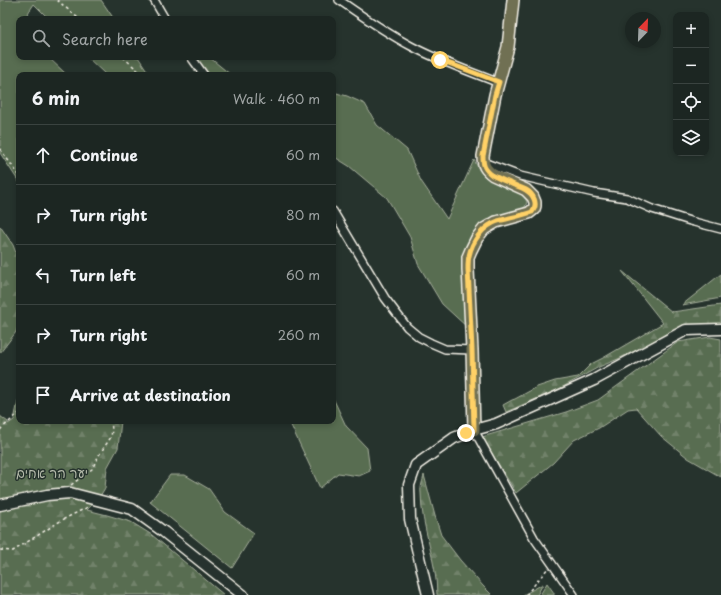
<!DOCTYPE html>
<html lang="en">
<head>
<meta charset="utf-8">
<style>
	:root { --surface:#1c2622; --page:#29322f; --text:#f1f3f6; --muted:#a0a5a5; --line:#3a4340 }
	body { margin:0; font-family:"Playpen Sans","Playpen Sans Hebrew",sans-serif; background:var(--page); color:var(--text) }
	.controls { position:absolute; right:12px; top:12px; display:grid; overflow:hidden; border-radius:8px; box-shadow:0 2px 6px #0003 }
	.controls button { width:36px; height:36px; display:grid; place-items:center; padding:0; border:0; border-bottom:1px solid var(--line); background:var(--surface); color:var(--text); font:20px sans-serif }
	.compass { position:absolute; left:625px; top:12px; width:36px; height:36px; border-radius:50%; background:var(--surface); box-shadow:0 2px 6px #0003; rotate:23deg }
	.stop { position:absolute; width:12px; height:12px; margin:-9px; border:3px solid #ffd166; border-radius:50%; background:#fff }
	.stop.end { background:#ffd166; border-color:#fff; box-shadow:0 1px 4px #0008 }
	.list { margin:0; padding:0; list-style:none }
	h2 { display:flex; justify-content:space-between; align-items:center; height:52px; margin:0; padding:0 16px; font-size:17px }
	h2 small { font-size:13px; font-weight:400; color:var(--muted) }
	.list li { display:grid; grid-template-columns:26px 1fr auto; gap:12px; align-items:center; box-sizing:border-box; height:60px; padding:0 16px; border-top:1px solid var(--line) }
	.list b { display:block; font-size:15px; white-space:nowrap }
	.list em { font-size:13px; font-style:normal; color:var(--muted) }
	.icon { flex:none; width:22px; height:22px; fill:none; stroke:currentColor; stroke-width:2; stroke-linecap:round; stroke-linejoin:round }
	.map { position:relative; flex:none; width:721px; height:595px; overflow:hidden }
	.search { position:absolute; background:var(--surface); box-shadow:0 2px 6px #0003; left:16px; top:16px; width:320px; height:44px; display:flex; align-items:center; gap:10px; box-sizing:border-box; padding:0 14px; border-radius:8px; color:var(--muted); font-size:15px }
	.panel { position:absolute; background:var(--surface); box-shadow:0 2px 6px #0003; left:16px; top:72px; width:320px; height:352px; border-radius:8px }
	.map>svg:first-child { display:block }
	.green { fill:#596d51; stroke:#a6af9c }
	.forest { fill:url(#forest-firs); stroke:#a6af9c }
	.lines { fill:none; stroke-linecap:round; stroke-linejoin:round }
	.minor-casing { stroke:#f4f1e8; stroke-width:10 }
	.secondary-casing { stroke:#f4f1e8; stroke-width:13 }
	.primary-casing { stroke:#f4f1e8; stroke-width:14 }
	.path { stroke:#f4f1e8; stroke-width:1.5; stroke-dasharray:3 3; stroke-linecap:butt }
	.minor { stroke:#26332d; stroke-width:7 }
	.secondary { stroke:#26332d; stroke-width:10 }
	.primary { stroke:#706f52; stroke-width:11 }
	.route { stroke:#ffd166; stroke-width:5 }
	.labels { text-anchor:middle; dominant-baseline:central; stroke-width:3; stroke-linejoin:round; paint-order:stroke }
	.park-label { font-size:13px; fill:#b6bcac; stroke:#26332d }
</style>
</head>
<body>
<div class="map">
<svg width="721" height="595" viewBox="0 0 721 595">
	<defs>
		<pattern id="forest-firs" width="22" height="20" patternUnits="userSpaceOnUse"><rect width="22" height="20" fill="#596d51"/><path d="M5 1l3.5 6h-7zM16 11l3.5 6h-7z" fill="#71826a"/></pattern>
	</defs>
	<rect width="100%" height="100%" fill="#26332d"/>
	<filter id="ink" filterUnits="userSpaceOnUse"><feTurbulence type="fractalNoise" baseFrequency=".025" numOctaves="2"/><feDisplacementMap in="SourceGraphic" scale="8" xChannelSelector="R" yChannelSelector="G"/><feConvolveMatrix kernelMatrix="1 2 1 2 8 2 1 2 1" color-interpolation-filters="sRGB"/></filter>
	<g filter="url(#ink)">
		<path class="green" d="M0,0H101L114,19H49L34,4L24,19H19V57H48L67,75H19V182L0,153Z
			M87,57H138L150,75H106Z
			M198,57H209L231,75H205Z
			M333,92L347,96L365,104L377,125L407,150L421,181L447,219L474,160C477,165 480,173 484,176C496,184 522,189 527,202L525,207L472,239L468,328L442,304L418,264L410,237L387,198L349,166L333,156Z
			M721,274V298L682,305Z
			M333,398L346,426L367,448L370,471L359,476L338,473L320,488L289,421H333Z
			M170,475H185L209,489L225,512L254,533L232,568L150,502Z
			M547,583L554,593V595H540Z"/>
		<path class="forest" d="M0,226L13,245L19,261V324L16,332L0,353Z
			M622,271L672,312L721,305V325L687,326L671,331L643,347L618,359L599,367L559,389L506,412L503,405L512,400L515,399L537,387L555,381L578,377L591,364L603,358L663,323Z
			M710,337L721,339V477L688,458L661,436L636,408L628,409L599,428L574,440L553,463L516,493L482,437L566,412L598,400L678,342Z
			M19,397V421H121L118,448L107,468L105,488L100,496L87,510L107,515L131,522L152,535L224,595H0V416L8,422V424L14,420Z
			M424,475L435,516L441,535L460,560L483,586L492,595H437C437,560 421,528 421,493C420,487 423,481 424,475Z
			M543,584L537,595H523Z"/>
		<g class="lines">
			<defs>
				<path id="minor" d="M154,0L165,19
					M339,0C362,16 386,33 411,46C439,61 469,71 499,83
					M191,57L204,75
					M483,162L520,176L594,193L627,198L652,209L690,221L721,229
					M333,211L385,298L407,327L419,337L431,343L445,349L472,350
					M474,430L534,538L574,595"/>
				<path id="secondary" d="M0,505L47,495L70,493L132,509L164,532L243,595
					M428,595L410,519L409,485L416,465L454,438L474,430L496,424L594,380L686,330L721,329"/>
				<path id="primary" d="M474,430L472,350L468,269V257L471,250L477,238L484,229L496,222L529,213L534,209L535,206V202L533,197L526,190L493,175C485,169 483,165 483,156L495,95L508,47L513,0"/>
			</defs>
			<use href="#minor" class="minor-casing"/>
			<use href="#secondary" class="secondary-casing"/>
			<use href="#primary" class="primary-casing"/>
			<path class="path" d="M57,0L79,19
				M123,57L143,75
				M0,149L19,175
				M0,430L2,428L19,413
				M71,485L92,469L99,455L111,437L112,430L111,421
				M0,550L13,551L62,520L88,507
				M526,595L548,568"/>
			<use href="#minor" class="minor"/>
			<use href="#secondary" class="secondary"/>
			<use href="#primary" class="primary"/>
		</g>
	</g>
	<g class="lines" filter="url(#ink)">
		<path class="route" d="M440,60L499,82L495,95L483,156C483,165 484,169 492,175C498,178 504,181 510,183C515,186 521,187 526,190C533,194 539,204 532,212C521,216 509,218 498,221C483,226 472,241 469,256C468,260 468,265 468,269L472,350L474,430L466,433"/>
	</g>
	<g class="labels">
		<g class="park-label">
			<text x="52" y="472">יער הר אחים</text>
		</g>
	</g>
</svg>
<div class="controls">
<button>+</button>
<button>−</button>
<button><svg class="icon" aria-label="locate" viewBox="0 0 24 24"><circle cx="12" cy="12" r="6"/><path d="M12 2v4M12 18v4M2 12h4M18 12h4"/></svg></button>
<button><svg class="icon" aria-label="layers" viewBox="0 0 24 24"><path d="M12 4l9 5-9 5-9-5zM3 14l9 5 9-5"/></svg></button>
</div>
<svg class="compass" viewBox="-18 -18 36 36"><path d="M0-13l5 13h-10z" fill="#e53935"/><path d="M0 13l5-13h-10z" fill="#a0a5a5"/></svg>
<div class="stop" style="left:440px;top:60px"></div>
<div class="stop end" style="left:466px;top:433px"></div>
<div class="search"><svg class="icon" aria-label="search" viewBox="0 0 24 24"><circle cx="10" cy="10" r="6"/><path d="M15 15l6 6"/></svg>Search here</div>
<section class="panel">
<h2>6 min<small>Walk · 460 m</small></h2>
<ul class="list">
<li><svg class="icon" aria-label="ahead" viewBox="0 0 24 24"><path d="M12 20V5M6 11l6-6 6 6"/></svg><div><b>Continue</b></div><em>60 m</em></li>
<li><svg class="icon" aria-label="right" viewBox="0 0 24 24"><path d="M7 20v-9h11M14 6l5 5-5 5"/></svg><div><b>Turn right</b></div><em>80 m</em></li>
<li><svg class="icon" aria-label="left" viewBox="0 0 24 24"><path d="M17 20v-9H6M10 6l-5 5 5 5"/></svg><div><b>Turn left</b></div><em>60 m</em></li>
<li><svg class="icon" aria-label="right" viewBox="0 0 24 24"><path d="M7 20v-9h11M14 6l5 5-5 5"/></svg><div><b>Turn right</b></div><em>260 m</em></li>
<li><svg class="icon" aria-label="arrive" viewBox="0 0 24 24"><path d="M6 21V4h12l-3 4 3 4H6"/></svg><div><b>Arrive at destination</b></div></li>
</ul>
</section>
</div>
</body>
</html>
